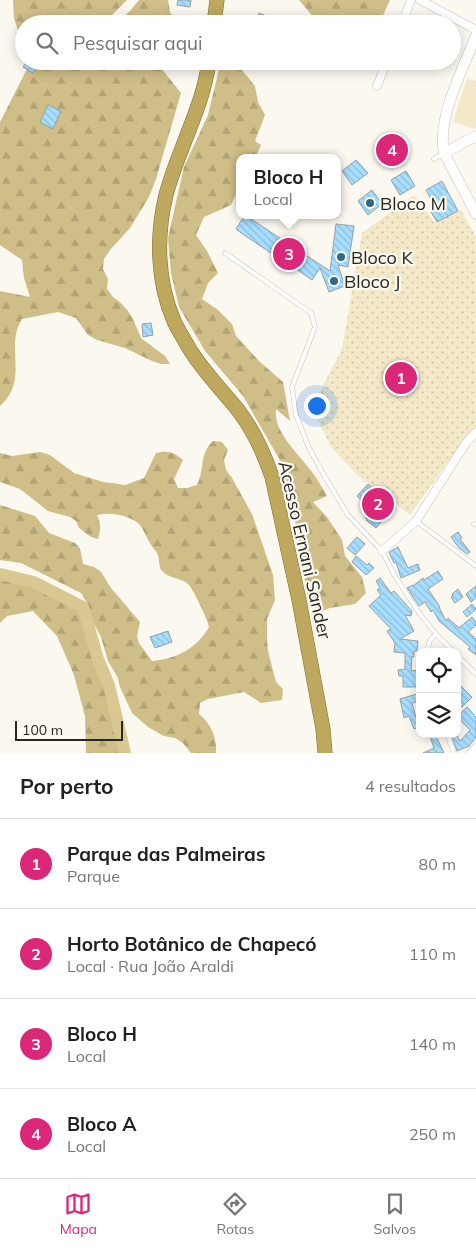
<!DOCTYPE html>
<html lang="pt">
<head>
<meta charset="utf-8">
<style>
	:root { --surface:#fff; --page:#f6f6f6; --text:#202124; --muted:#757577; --line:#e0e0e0; --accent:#db2777 }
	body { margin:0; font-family:Mulish,sans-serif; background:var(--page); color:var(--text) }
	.controls { position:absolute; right:15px; bottom:15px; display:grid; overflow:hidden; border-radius:10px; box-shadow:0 2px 12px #0003 }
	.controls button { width:45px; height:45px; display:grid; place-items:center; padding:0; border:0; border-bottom:1px solid var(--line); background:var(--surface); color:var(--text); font:25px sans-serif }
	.scale { position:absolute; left:15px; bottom:12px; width:108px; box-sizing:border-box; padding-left:5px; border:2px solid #272622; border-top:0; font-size:14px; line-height:18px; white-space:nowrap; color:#272622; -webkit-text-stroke:4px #faf8ef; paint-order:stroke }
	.you { position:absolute; left:316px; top:405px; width:18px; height:18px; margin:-12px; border:4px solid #fff; border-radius:50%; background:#1a73e8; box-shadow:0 0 0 8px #1a73e833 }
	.badge { display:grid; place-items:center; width:32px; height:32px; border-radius:50%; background:var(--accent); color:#fff; font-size:16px; font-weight:700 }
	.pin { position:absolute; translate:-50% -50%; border:2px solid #fff; box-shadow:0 1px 5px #0006 }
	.popup { position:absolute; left:236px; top:154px; width:105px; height:65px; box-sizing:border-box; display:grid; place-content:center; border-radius:10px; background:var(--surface); filter:drop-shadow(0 1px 4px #0005); font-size:16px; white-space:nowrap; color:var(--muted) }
	.popup b { font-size:19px; color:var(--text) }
	.popup::after { content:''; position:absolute; left:50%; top:100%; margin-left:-10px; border:10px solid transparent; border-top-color:var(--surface) }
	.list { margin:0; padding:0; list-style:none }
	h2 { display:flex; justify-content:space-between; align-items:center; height:65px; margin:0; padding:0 20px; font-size:21px }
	h2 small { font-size:16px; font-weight:400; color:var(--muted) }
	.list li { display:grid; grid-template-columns:32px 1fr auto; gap:15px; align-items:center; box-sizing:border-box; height:90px; padding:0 20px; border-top:1px solid var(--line) }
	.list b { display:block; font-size:19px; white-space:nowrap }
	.list p { margin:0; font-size:16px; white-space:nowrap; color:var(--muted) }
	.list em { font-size:16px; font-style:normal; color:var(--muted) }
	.icon { flex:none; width:28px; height:28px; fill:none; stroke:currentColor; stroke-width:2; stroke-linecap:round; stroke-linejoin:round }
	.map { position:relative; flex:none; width:476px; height:753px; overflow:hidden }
	.search { position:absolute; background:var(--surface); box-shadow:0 2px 12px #0003; left:15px; right:15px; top:15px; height:55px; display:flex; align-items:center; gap:12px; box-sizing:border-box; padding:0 18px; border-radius:28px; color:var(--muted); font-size:19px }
	.sheet { height:425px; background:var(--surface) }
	nav { display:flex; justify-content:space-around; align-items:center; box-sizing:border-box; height:70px; border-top:1px solid var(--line); background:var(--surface); font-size:14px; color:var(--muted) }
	nav a { display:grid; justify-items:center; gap:2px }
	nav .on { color:var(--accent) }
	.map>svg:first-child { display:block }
	.forest { fill:url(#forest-firs) }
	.park { fill:url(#park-dots) }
	.garden { fill:#f3e9c8 }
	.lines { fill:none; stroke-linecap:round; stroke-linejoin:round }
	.river { stroke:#dac892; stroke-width:12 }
	.building { fill:url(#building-back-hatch); stroke:#979fa4 }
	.service-casing { stroke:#c4c1b9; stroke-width:5 }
	.minor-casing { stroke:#c4c1b9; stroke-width:9 }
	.tertiary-casing { stroke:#c4c1b9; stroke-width:11 }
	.trunk-casing { stroke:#7f6d2f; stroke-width:15 }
	.service { stroke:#fff; stroke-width:4 }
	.minor { stroke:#fff; stroke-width:8 }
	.tertiary { stroke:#fff; stroke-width:10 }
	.trunk { stroke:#bea85e; stroke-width:14 }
	.poi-dot { fill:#346884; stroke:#faf8ef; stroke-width:2 }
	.labels { text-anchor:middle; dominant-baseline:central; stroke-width:4.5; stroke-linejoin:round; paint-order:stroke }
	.poi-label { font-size:18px; fill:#272622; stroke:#faf8ef; text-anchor:start }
	.street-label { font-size:18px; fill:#272622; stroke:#faf8ef }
</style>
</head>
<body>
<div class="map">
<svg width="476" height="753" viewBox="0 0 476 753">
	<defs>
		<pattern id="forest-firs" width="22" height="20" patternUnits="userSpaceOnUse" patternTransform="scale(1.25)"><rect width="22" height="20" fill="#cfbe88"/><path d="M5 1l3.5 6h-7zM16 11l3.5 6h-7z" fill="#b2a375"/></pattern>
		<pattern id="park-dots" width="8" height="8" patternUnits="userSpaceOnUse" patternTransform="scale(1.25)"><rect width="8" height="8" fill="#f3e9c8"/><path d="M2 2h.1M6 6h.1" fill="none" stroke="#d0c8ac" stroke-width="1.8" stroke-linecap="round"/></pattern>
		<pattern id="building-back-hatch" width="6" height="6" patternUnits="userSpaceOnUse" patternTransform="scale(1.25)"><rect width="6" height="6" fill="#a6deff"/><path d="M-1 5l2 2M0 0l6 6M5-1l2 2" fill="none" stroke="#8fbeda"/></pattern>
	</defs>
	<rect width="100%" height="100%" fill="#faf8ef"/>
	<path class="forest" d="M13,0H127L103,24H24V38L20,37L14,18Z
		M139,0H168L170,12L178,24H115L130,11Z
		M299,0H390L379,24H319Z
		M31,61H158V64L181,93L156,179L149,197L130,228L110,250L104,259L103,269L108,279L107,289L113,297L121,303L128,311L133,319L141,338L165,356L170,364H161L152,361L125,348L97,340L88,335L76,318L58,312L22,319C4,347 30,379 0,406V291L30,297L24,278L22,260L0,245V122Z
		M221,61H239L242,70L255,86L258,102L265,115L255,141L261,145L255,158H240V186L231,205L204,217L196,235L207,251L218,273L208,283L202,299L218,310L232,324L236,336L259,361L283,382L290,421L276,409C273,434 302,456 315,476C319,482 323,489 327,496L313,502L327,517L342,540L345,556L362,577L366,593L355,604L330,608L317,613L307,595L297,530L281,462L243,396L205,351L179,307L171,273L168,238L176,202L184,167L208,115Z
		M213,441L222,442L228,450L224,460L226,470L232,478L252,514L273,575L275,600L267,619V640L268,651L276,682L283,689L282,700L261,703L244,692L208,699L200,703L199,714C211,724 217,737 216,753H191L183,743L175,738L164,736L148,727L132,713L120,687L118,678L108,661L101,637L91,618L89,607L81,593L21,563L0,560V505L35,516L49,533L75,543L80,548L83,564L94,567L101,572L111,588L140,622L137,636L139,643L152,661C177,659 197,648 209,627C208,620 192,586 187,583C179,578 169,578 162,571C158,566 160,559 157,553C155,550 152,547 150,543C146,537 144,529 138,523C127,515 110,512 97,515C101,524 101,529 98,539L91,537L79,528L76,521L70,517L48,511L20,489L0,482V453L12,456L40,452L50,455L74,473L103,482L125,485L144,478L156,453C168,450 174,452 183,460L174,479L178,488H187L197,485C205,469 199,454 213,441Z
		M0,574L34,582L83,607L98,659L109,685L125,753H86L85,716L74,675L57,636L33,611L7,616L0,623Z"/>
	<path class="park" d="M414,195L435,223L461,210L476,237V427L460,445L410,515L357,475L331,447L312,407L342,349L362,233Z"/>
	<path class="garden" d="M467,78L476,81V129L453,122Z"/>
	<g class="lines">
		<path class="river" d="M0,574L34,582L83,607L98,659L109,685L125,753"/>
	</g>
	<path class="building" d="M178,0H191L190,7L177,5Z
		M259,13L284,23V24H255Z
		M27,61H36L34,65L37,67L33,73L23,67Z
		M48,105L61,111L53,129L40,122Z
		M388,137L400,151L385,163L374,147Z
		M356,160L368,173L352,185L342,171Z
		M406,171L415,186L400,195L391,180Z
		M442,181L458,211L437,222L431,212L436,209L426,190Z
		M372,190L382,204L368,215L358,201Z
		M245,215L330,271L336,224L354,226L348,267L338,265L345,286L329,292L320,268L312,280L272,252L271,253L244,235L236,229Z
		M151,323L153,335L143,337L142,324Z
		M368,484L394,507L376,528L366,520L367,519L365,517L372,509L357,496Z
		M458,532L462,538L460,539L470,552L467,554L459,548L451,537Z
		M357,537L365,544L355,555L347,548Z
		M398,547L408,568L418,564L420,570L401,578L396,562L394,563L389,552Z
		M356,556L367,565L369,563L374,568L366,575L352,562Z
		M438,571L443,579L428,589L440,607H439L446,621L448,618L459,628L472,617L476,622V625L468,632L476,639V655L468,649L470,647L439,621L433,610L431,612L425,602L419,606L407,588L413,585V586L423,578L424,580Z
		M380,578L391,593L394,591L412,611L411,616L405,615L414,631L400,639L418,641L417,651H414V657L412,656L411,671L420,670V687H403V676H399L398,670L405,669V653L394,652L395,643L387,631L391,629L369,606L381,595L377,590L380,588L376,581Z
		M476,586V598L471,602L466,594Z
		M458,589L463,597L455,603L451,597L453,596L452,594Z
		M472,604L476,609L467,617L463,612Z
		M168,631L172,642L155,648L150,637Z
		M457,682L472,697L462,707L457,703Z
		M420,693V701L412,703L416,718L420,716V727L414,729L409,716L404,718L400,699Z
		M467,707L476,717V737L469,746L457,751L451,734H456L460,741L470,730L457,717Z
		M429,734H435L444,753H423L434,748Z"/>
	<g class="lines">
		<defs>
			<path id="service" d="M434,159L443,154
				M225,253L311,313L315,327L292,387L296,415L309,448L325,477L348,515L382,551L395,576L419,613L436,634L454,652
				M416,521L476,566
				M474,524L476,525
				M427,652L430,640L436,634
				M457,655L476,674
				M447,734L454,753"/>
			<path id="minor" d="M420,0L476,30
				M402,24L411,0
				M377,86L387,61
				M382,551L416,521L466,443L476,432
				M471,753L476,748"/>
			<path id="tertiary" d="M476,35C463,70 437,116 444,153L476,214
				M444,153L476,136"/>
			<path id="trunk" d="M214,24L217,0
				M209,61C203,108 178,149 166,195C156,236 157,282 174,321C178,330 184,339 189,348C202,370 222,390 238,410C254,431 264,453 272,477L299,600L323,729L325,753"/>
		</defs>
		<use href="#service" class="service-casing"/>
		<use href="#minor" class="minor-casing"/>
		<use href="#tertiary" class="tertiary-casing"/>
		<use href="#trunk" class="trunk-casing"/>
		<use href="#service" class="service"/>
		<use href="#minor" class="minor"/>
		<use href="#tertiary" class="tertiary"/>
		<use href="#trunk" class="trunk"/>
	</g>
	<g class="poi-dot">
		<circle cx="370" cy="203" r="5"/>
		<circle cx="341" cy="257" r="5"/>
		<circle cx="334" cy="281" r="5"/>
	</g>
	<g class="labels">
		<g class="poi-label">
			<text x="380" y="203">Bloco M</text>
			<text x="351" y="257">Bloco K</text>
			<text x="344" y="281">Bloco J</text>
		</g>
		<g class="street-label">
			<text transform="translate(305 550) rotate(77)">Acesso Ernani Sander</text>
		</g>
	</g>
</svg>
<div class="controls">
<button><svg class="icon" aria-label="locate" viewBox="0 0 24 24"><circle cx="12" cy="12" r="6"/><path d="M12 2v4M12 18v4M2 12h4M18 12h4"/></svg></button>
<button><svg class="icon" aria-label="layers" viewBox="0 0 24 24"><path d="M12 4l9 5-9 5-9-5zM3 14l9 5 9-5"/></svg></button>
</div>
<div class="scale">100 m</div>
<div class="you"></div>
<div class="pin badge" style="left:401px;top:378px">1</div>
<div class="pin badge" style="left:378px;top:504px">2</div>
<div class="pin badge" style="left:289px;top:254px">3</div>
<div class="popup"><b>Bloco H</b>Local</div>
<div class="pin badge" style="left:392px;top:150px">4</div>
<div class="search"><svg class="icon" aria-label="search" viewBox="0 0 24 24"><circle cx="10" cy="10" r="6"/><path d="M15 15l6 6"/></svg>Pesquisar aqui</div>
</div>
<section class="sheet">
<h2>Por perto<small>4 resultados</small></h2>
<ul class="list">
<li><span class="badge">1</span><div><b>Parque das Palmeiras</b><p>Parque</p></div><em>80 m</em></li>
<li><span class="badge">2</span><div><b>Horto Botânico de Chapecó</b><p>Local · Rua João Araldi</p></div><em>110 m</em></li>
<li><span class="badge">3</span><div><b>Bloco H</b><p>Local</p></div><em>140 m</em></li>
<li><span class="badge">4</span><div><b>Bloco A</b><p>Local</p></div><em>250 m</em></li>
</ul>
</section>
<nav>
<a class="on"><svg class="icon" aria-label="map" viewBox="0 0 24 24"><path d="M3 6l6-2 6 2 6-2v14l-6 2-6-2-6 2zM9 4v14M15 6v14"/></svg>Mapa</a>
<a><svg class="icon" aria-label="directions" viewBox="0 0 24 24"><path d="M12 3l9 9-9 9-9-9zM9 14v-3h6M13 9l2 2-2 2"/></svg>Rotas</a>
<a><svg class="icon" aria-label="saved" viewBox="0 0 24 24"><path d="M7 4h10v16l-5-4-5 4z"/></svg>Salvos</a>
</nav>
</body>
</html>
